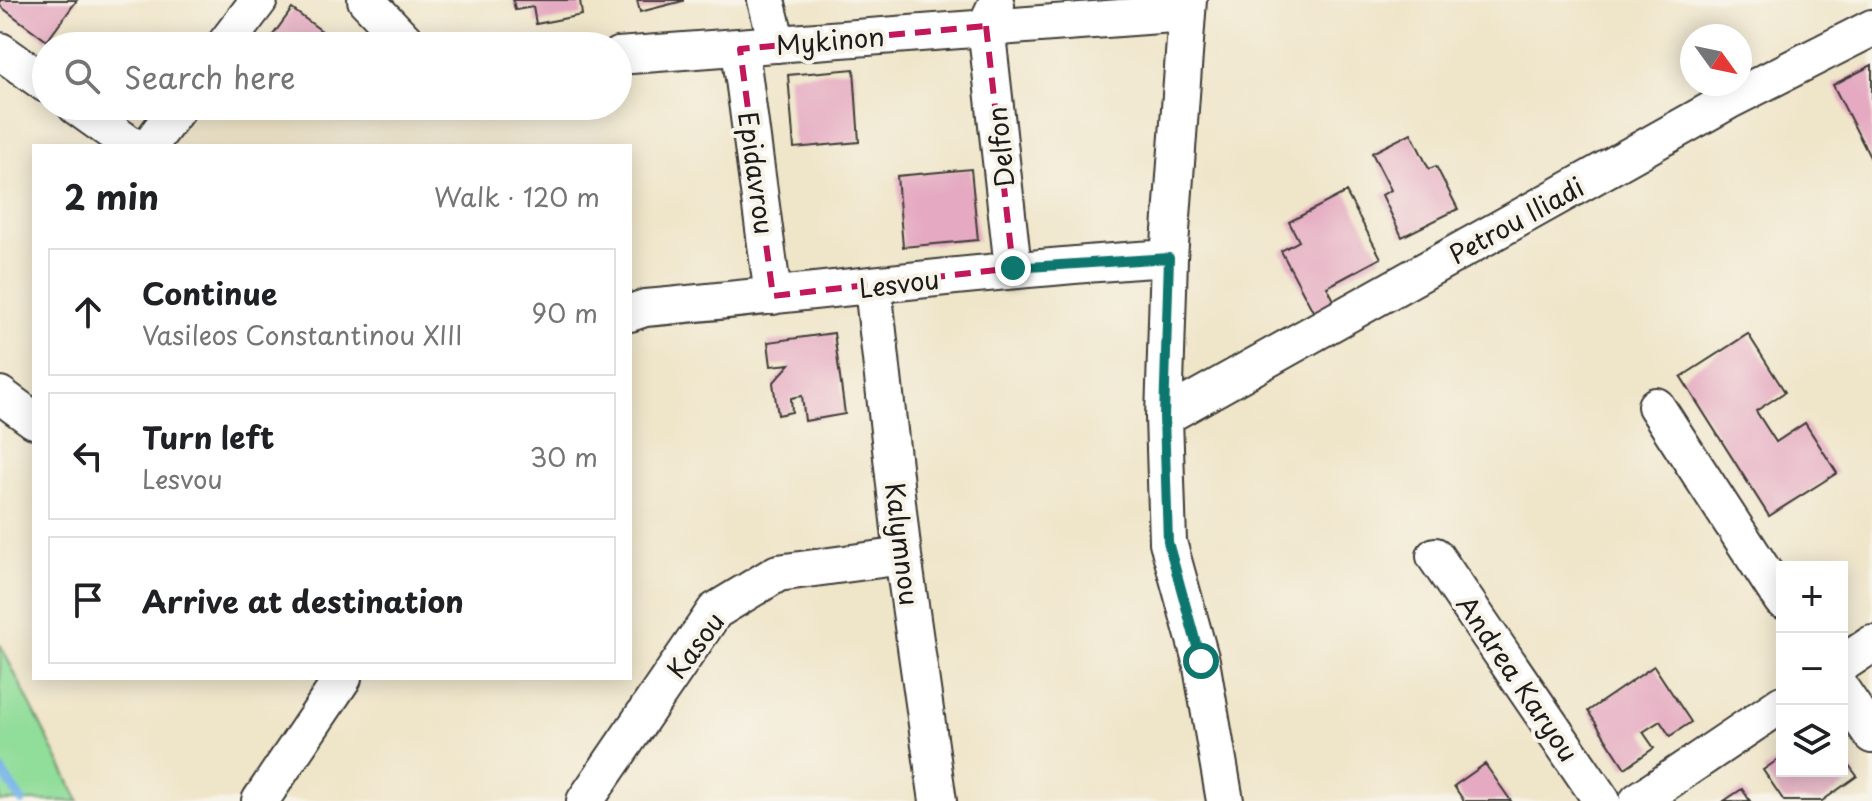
<!DOCTYPE html>
<html lang="en">
<head>
<meta charset="utf-8">
<style>
	:root { --surface:#fff; --page:#f2f2f2; --text:#202124; --muted:#757577; --line:#e0e0e0 }
	body { margin:0; font-family:"Playpen Sans",sans-serif; background:var(--page); color:var(--text) }
	.controls { position:absolute; right:24px; bottom:24px; display:grid; overflow:hidden; border-radius:0px; box-shadow:0 4px 20px #0003 }
	.controls button { width:72px; height:72px; display:grid; place-items:center; padding:0; border:0; border-bottom:2px solid var(--line); background:var(--surface); color:var(--text); font:40px sans-serif }
	.compass { position:absolute; left:1680px; top:24px; width:72px; height:72px; border-radius:50%; background:var(--surface); box-shadow:0 4px 20px #0003; rotate:123deg }
	.stop { position:absolute; width:24px; height:24px; margin:-18px; border:6px solid #0f766e; border-radius:50%; background:#fff }
	.stop.end { background:#0f766e; border-color:#fff; box-shadow:0 2px 8px #0008 }
	.list { margin:0; padding:0; list-style:none }
	h2 { display:flex; justify-content:space-between; align-items:center; height:104px; margin:0; padding:0 32px; font-size:34px }
	h2 small { font-size:26px; font-weight:400; color:var(--muted) }
	.list li { display:grid; grid-template-columns:52px 1fr auto; gap:24px; align-items:center; box-sizing:border-box; height:128px; margin:0 16px 16px; padding:0 16px; border:2px solid var(--line); border-radius:0px }
	.list b { display:block; font-size:30px; white-space:nowrap }
	.list p { margin:0; font-size:26px; white-space:nowrap; color:var(--muted) }
	.list em { font-size:26px; font-style:normal; color:var(--muted) }
	.icon { flex:none; width:44px; height:44px; fill:none; stroke:currentColor; stroke-width:2; stroke-linecap:round; stroke-linejoin:round }
	.map { position:relative; flex:none; width:1872px; height:801px; overflow:hidden }
	.search { position:absolute; background:var(--surface); box-shadow:0 4px 20px #0003; left:32px; top:32px; width:600px; height:88px; display:flex; align-items:center; gap:20px; box-sizing:border-box; padding:0 28px; border-radius:44px; color:var(--muted); font-size:30px }
	.panel { position:absolute; background:var(--surface); box-shadow:0 4px 20px #0003; left:32px; top:144px; width:600px; height:536px; border-radius:0px }
	.map>svg:first-child { display:block }
	.green { fill:#91dd9a; stroke:#567c5b; stroke-width:2 }
	.lines { fill:none; stroke-linecap:round; stroke-linejoin:round }
	.stream { stroke:#76b4e9; stroke-width:9 }
	.building { fill:#e5aac1 }
	.minor-casing { stroke:#3c3a36; stroke-width:40 }
	.minor { stroke:#fff; stroke-width:36 }
	.route { stroke:#0f766e; stroke-width:10 }
	.marked { fill:none; stroke:#c2185b; stroke-width:6; stroke-dasharray:16 10; stroke-linejoin:round }
	.labels { text-anchor:middle; dominant-baseline:central; stroke-width:8; stroke-linejoin:round; paint-order:stroke }
	.street-label { font-size:26px; fill:#1c1c1c; stroke:#f7f3e8 }
</style>
</head>
<body>
<div class="map">
<svg width="1872" height="801" viewBox="0 0 1872 801">
	<rect width="100%" height="100%" fill="#f7f3e8"/>
	<filter id="ink" filterUnits="userSpaceOnUse"><feTurbulence type="fractalNoise" baseFrequency=".0125" numOctaves="2"/><feDisplacementMap in="SourceGraphic" scale="16" xChannelSelector="R" yChannelSelector="G"/><feConvolveMatrix kernelMatrix="1 2 1 2 8 2 1 2 1" color-interpolation-filters="sRGB"/></filter>
	<filter id="wash" filterUnits="userSpaceOnUse"><feTurbulence type="fractalNoise" baseFrequency=".006" numOctaves="4" result="noise"/><feDisplacementMap in="SourceGraphic" scale="32" xChannelSelector="R" yChannelSelector="G"/><feGaussianBlur stdDeviation="1.8" result="paint"/><feColorMatrix in="noise" values="0 0 0 0 0 0 0 0 0 0 0 0 0 0 0 0 0 1.4 0 .05"/><feComposite in="paint" operator="in"/></filter>
	<g filter="url(#wash)">
		<rect width="100%" height="100%" fill="#efe5c9"/>
		<path class="green" d="M0,644L79,801H0Z"/>
		<g class="lines">
			<path class="stream" d="M0,769L22,801"/>
		</g>
		<g id="blocks">
			<path class="building" d="M0,0H77L47,41L0,6Z
				M513,0H580L582,15L536,24L533,7L515,10Z
				M637,0H683V1L640,12Z
				M292,9L342,46H265Z
				M1872,65V161L1833,85Z
				M854,69L859,142L794,148L788,75Z
				M1411,133L1429,169L1436,166L1458,209L1402,237L1382,195L1391,190L1372,153Z
				M971,169L978,240L903,247L897,176Z
				M1346,192L1381,258L1327,287L1335,302L1314,313L1281,251L1299,241L1289,222Z
				M834,333L845,414L805,421L802,396L791,398L792,412L778,415L773,383L790,364L771,366L768,342Z
				M1748,334L1785,392L1756,411L1776,442L1805,423L1837,473L1769,516L1681,377Z
				M1654,666L1691,722L1670,736L1660,721L1643,732L1654,748L1625,768L1588,711Z
				M1842,756L1857,776L1822,801H1784L1763,770L1782,757V771H1842Z
				M1485,764L1511,801H1464L1454,786Z
				M1742,789L1750,801H1724Z"/>
		</g>
	</g>
	<g filter="url(#ink)">
		<use href="#blocks" fill-opacity="0" stroke="#3c3a36" stroke-width="2"/>
		<g class="lines">
			<defs>
				<path id="minor" d="M366,0L410,46
					M766,0L777,44
					M1188,0L1169,258L1164,417L1168,542L1201,661L1225,801
					M996,5L986,26L1013,268
					M224,46L259,0
					M740,49L773,296
					M0,51L46,84
					M618,56L1186,13
					M76,106L132,146
					M149,146L179,106
					M873,287L903,556L938,801
					M630,313L645,308C820,292 994,269 1169,258
					M0,395L34,420
					M1656,406L1782,600
					M1164,417L1728,101L1872,28
					M1435,556L1602,801
					M1842,664L1872,644
					M1842,691L1872,735
					M260,801L343,678
					M585,801L715,611L778,573L903,556
					M1638,801L1782,704"/>
			</defs>
			<use href="#minor" class="minor-casing"/>
			<use href="#minor" class="minor"/>
		</g>
	</g>
	<g class="lines" filter="url(#ink)">
		<path class="route" d="M1013,268L1169,258L1164,417L1168,542L1201,661"/>
	</g>
	<path class="marked" d="M986,26L1013,268L773,296L740,49Z"/>
	<g class="labels">
		<g class="street-label">
			<text transform="translate(830 40) rotate(-5)">Mykinon</text>
			<text transform="translate(1000 147) rotate(-96)">Delfon</text>
			<text transform="translate(757 173) rotate(82)">Epidavrou</text>
			<text transform="translate(1516 220) rotate(-29)">Petrou Iliadi</text>
			<text transform="translate(899 283) rotate(-7)">Lesvou</text>
			<text transform="translate(903 544) rotate(83)">Kalymnou</text>
			<text transform="translate(695 645) rotate(-53)">Kasou</text>
			<text transform="translate(1518 678) rotate(56)">Andrea Karyou</text>
		</g>
	</g>
</svg>
<div class="controls">
<button>+</button>
<button>−</button>
<button><svg class="icon" aria-label="layers" viewBox="0 0 24 24"><path d="M12 4l9 5-9 5-9-5zM3 14l9 5 9-5"/></svg></button>
</div>
<svg class="compass" viewBox="-18 -18 36 36"><path d="M0-13l5 13h-10z" fill="#e53935"/><path d="M0 13l5-13h-10z" fill="#757577"/></svg>
<div class="stop" style="left:1201px;top:661px"></div>
<div class="stop end" style="left:1013px;top:268px"></div>
<div class="search"><svg class="icon" aria-label="search" viewBox="0 0 24 24"><circle cx="10" cy="10" r="6"/><path d="M15 15l6 6"/></svg>Search here</div>
<section class="panel">
<h2>2 min<small>Walk · 120 m</small></h2>
<ul class="list">
<li><svg class="icon" aria-label="ahead" viewBox="0 0 24 24"><path d="M12 20V5M6 11l6-6 6 6"/></svg><div><b>Continue</b><p>Vasileos Constantinou XIII</p></div><em>90 m</em></li>
<li><svg class="icon" aria-label="left" viewBox="0 0 24 24"><path d="M17 20v-9H6M10 6l-5 5 5 5"/></svg><div><b>Turn left</b><p>Lesvou</p></div><em>30 m</em></li>
<li><svg class="icon" aria-label="arrive" viewBox="0 0 24 24"><path d="M6 21V4h12l-3 4 3 4H6"/></svg><div><b>Arrive at destination</b></div></li>
</ul>
</section>
</div>
</body>
</html>
